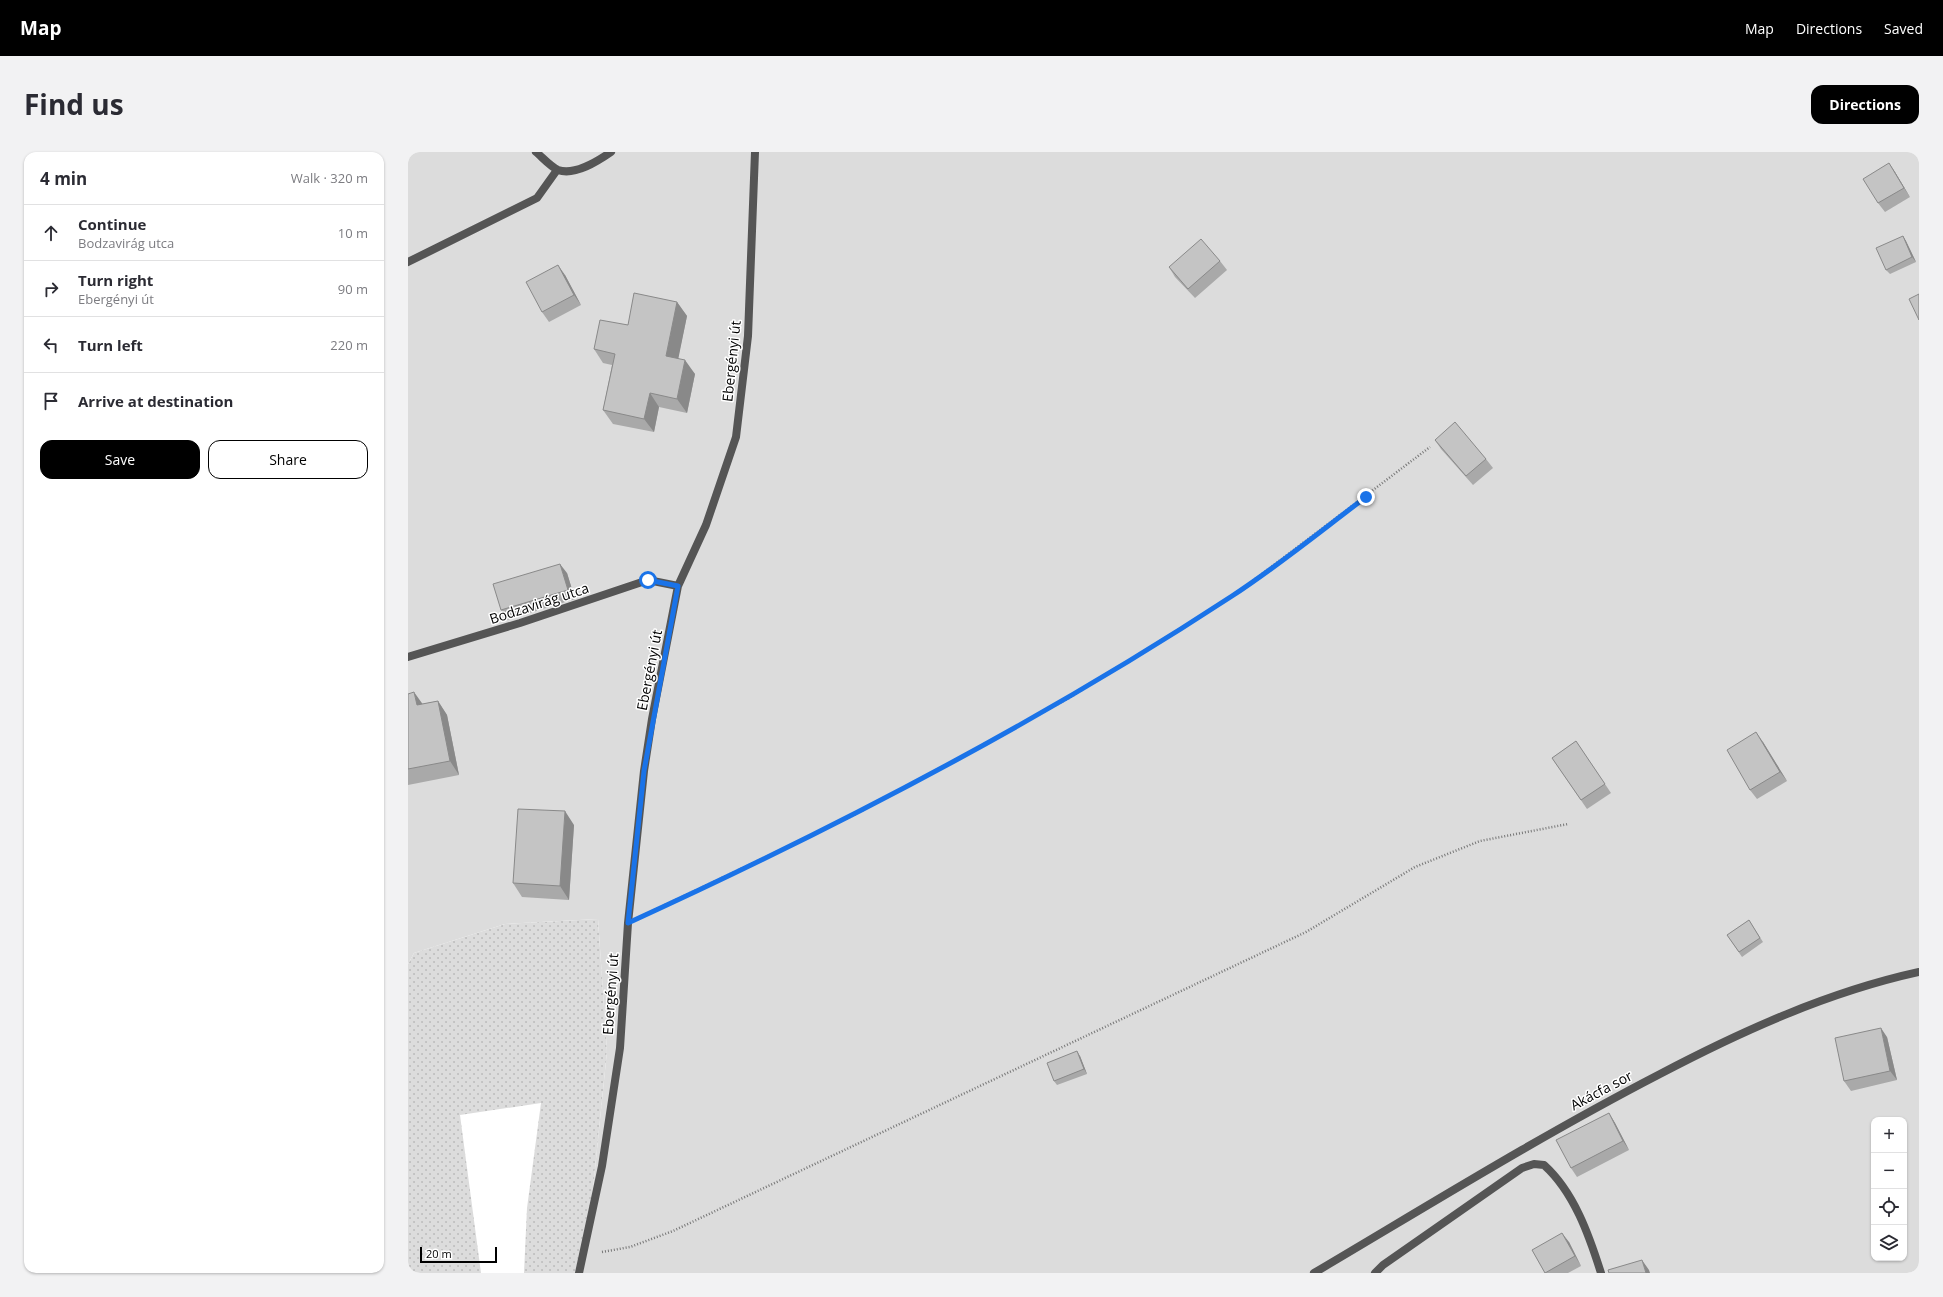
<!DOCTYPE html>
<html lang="en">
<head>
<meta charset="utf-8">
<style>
	:root { --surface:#fff; --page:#f2f2f3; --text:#2b2b33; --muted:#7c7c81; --line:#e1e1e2; --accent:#000 }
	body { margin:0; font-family:"Open Sans",sans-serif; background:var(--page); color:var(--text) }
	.controls { position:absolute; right:12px; bottom:12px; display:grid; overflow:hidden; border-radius:8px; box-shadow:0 1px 3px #0004 }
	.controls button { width:36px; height:36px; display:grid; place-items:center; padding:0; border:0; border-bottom:1px solid var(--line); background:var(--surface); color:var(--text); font:20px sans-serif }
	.scale { position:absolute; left:12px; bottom:10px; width:77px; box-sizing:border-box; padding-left:4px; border:2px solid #000; border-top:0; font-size:11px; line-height:14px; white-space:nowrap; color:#000; -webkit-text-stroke:3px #fff; paint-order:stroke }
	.stop { position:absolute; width:12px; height:12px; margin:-9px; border:3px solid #1a73e8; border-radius:50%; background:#fff }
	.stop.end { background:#1a73e8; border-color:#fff; box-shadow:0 1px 4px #0008 }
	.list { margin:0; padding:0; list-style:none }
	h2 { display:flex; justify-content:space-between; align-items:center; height:52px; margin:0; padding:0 16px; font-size:17px }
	h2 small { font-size:13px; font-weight:400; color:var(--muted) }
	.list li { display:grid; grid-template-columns:26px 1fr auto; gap:12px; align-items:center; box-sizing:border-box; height:56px; padding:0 16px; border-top:1px solid var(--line) }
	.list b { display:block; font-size:15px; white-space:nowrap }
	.list p { margin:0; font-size:13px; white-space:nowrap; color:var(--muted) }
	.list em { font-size:13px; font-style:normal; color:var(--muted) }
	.actions { display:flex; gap:8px; padding:12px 16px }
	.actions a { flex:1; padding:9px 0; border:1px solid var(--accent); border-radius:12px; text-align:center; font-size:14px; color:var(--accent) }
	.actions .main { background:var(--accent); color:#fff }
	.icon { flex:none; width:22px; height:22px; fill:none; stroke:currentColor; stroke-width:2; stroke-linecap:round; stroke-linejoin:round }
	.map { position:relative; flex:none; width:1511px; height:1121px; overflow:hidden; border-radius:12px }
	header { display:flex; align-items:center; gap:24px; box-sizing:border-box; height:56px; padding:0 20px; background:var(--accent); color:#fff }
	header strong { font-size:19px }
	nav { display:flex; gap:22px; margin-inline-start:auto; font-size:14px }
	.intro { display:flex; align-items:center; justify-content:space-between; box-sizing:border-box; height:96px; padding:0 24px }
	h1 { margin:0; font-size:28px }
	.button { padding:10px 18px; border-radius:12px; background:var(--accent); color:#fff; font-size:14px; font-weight:700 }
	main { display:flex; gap:24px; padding:0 24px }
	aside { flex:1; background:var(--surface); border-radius:12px; box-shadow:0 1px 3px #0004 }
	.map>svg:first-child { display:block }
	.grass { fill:url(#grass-dots) }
	.garden { fill:#dcdcdc; fill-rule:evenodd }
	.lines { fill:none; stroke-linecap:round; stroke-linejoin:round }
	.path { stroke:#777; stroke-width:2.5; stroke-dasharray:1 2; stroke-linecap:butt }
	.street { stroke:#555; stroke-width:8 }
	.wall { fill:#a9a9a9 }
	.shaded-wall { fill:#898989 }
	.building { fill:#c4c4c4; stroke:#898989 }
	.route { stroke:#1a73e8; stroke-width:5 }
	.labels { text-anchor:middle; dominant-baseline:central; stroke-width:3; stroke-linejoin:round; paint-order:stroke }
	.street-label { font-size:14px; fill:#000; stroke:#fff }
</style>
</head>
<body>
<header>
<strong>Map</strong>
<nav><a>Map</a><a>Directions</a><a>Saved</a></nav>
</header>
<div class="intro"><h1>Find us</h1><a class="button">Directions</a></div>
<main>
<aside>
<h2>4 min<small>Walk · 320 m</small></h2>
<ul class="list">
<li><svg class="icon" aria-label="ahead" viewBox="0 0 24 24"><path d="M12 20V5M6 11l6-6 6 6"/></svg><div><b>Continue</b><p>Bodzavirág utca</p></div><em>10 m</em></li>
<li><svg class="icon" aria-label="right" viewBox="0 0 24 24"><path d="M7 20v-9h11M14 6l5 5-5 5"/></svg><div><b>Turn right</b><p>Ebergényi út</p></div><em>90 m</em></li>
<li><svg class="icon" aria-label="left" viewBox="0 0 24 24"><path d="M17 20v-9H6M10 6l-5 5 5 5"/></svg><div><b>Turn left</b></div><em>220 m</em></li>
<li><svg class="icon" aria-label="arrive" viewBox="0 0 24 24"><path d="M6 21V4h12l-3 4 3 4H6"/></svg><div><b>Arrive at destination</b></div></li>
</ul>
<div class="actions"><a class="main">Save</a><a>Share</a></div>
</aside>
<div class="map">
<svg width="1511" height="1121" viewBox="0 0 1511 1121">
	<defs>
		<pattern id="grass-dots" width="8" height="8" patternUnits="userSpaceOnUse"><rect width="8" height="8" fill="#dcdcdc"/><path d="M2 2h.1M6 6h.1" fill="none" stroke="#bbb" stroke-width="1.8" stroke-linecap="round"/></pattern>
	</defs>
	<rect width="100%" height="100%" fill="#fff"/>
	<path class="grass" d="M190,767L199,899L179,1095L167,1121H116L119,1056L133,951L52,963L73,1121H0V812L6,801L97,772Z"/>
	<path class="garden" d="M0,0H1511V1121H167L179,1095L199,899L190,767L97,772L6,801L0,812ZM1466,968H1496V1106H1466Z"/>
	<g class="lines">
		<path class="path" d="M238,762L444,664L661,546L826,443L1022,295
			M194,1100L222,1095L265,1079L898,780L1007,715L1072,689L1160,672"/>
		<path class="street" d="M128,0C134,5 143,15 150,18C167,24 190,9 203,0
			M0,110L129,46L149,18
			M0,505L112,471L240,428L270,434
			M171,1121L194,1014L212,896L220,771L236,619L244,567L270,434L298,373L328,285L340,184L347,0
			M906,1121C1021,1053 1134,983 1252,922C1334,879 1420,840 1511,820
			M967,1121L975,1113L1114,1016L1126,1012L1136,1013C1166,1040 1181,1083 1193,1121"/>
	</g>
	<path class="wall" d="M1481,11L1487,20L1502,45L1477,60L1470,51Z
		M1495,84L1498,89L1508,110L1482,122L1478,118Z
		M812,109L819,118L787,146L767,125L761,115Z
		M157,123L173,153L141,170L134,160Z
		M269,150L279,164L270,206L287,222L279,261L251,255L246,280L205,272L195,258L204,213L195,211L186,197L220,173Z
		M1027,288L1078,307L1085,316L1065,333L1033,297Z
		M159,421L167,447L99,468L93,458Z
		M0,542L14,552L30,549L39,563L51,623L0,633Z
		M1168,589L1203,641L1179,657L1144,606Z
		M1355,590L1379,629L1349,647L1342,638Z
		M166,673L161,748L114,745L105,731Z
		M1341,768L1355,790L1334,805L1319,783Z
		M1479,885L1489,928L1443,939L1436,929Z
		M672,904L679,922L649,933L646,929Z
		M1201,961L1207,971L1221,998L1169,1025L1163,1016Z
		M1161,1090L1173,1114L1160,1121H1137L1124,1098Z"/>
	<path class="shaded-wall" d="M1481,11L1487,20L1502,45L1496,36Z
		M1495,84L1498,89L1508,110L1504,105Z
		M150,113L157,123L173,153L166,143Z
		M269,150L279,164L268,218L258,204Z
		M277,208L287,222L279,261L269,247Z
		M242,241L251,255L246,280L236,267Z
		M152,412L159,421L167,447L160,438Z
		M6,540L16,554L9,553Z
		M30,549L39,563L51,623L42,609Z
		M1348,580L1355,590L1379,629L1372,620Z
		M157,659L166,673L161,748L152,734Z
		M1473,876L1479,885L1489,928L1482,919Z
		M669,899L672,904L679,922L676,917Z
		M1201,961L1207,971L1221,998L1215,989Z
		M1154,1081L1161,1090L1173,1114L1167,1104Z
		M1234,1108L1241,1118L1242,1121H1238Z"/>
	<path class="building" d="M1481,11L1496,36L1470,51L1455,27Z
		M1495,84L1504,105L1478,118L1468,96Z
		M793,87L812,109L780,137L761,115Z
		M150,113L166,143L134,160L118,130Z
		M226,141L269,150L258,204L277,208L269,247L242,241L236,267L195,258L207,202L186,197L192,168L220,173Z
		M1511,142V168L1501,147Z
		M1047,270L1078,307L1058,324L1027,288Z
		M152,412L160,438L93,458L85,432Z
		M6,540L9,553L30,549L42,609L0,617V542Z
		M1348,580L1372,620L1342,638L1319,598Z
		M1168,589L1197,632L1173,648L1144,606Z
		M110,657L157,659L152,734L105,731Z
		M1341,768L1352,786L1331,800L1319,783Z
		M1473,876L1482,919L1436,929L1427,886Z
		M669,899L676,917L646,929L639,911Z
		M1201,961L1215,989L1163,1016L1148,988Z
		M1154,1081L1167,1104L1137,1121L1124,1098Z
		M1234,1108L1238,1121H1201L1200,1118Z"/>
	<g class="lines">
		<path class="route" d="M240,428L270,434L236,619L220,771C428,676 632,570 824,444C870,414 914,378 958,345"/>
	</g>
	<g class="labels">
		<g class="street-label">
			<text transform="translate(323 209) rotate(-84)">Ebergényi út</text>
			<text transform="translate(131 451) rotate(-18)">Bodzavirág utca</text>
			<text transform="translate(241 518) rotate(-79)">Ebergényi út</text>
			<text transform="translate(202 842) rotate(-86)">Ebergényi út</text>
			<text transform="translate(1193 938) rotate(-28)">Akácfa sor</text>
		</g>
	</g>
</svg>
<div class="controls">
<button>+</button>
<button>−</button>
<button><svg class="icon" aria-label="locate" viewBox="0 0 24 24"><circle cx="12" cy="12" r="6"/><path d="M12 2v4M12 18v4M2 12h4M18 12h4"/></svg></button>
<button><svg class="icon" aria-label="layers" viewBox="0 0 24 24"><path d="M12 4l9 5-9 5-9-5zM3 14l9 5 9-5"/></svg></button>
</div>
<div class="scale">20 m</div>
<div class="stop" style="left:240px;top:428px"></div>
<div class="stop end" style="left:958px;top:345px"></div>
</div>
</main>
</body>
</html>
